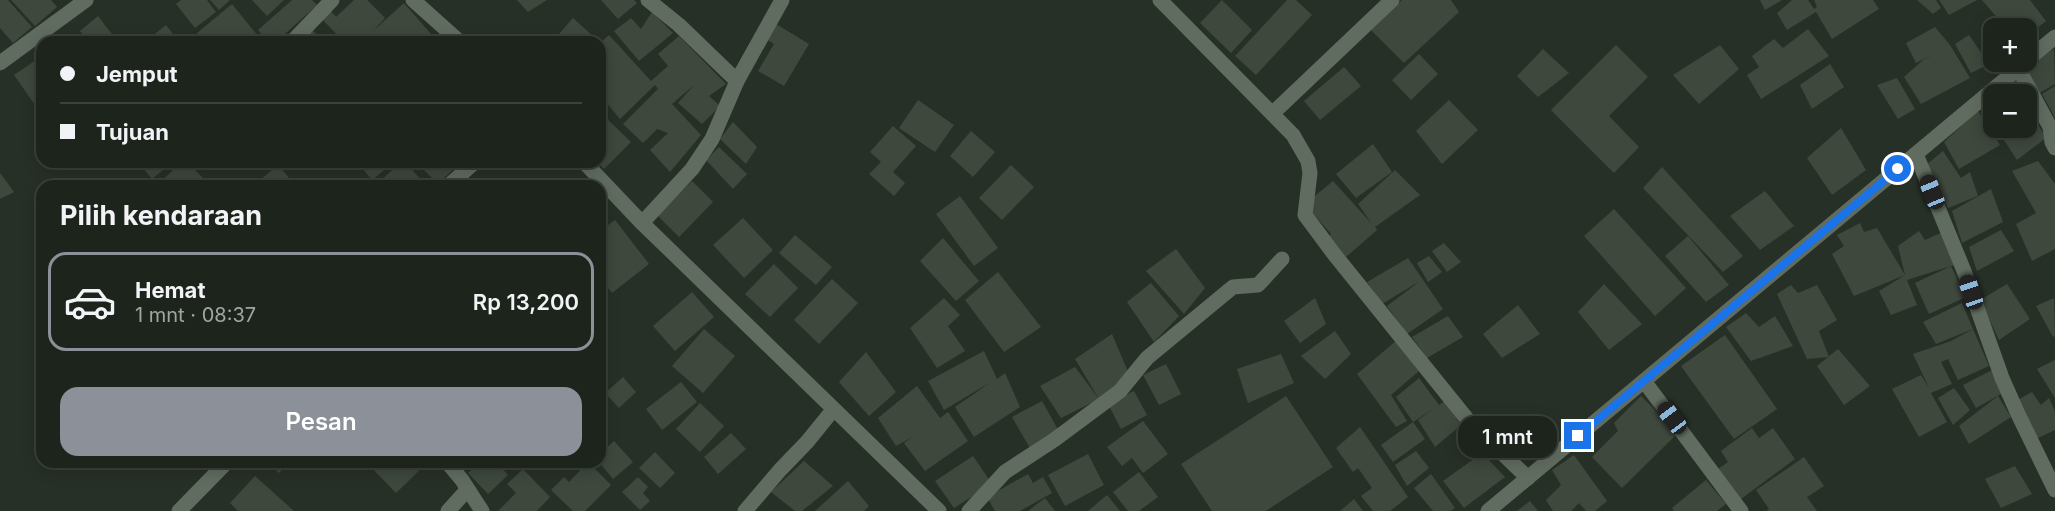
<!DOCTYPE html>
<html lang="id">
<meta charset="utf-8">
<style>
:root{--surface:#1d241c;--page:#2a3029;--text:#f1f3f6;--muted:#a0a4a3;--line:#3b413b;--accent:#8c9099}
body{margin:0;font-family:Inter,sans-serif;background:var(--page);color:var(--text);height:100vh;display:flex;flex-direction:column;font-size:22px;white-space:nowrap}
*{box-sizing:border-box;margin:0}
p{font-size:20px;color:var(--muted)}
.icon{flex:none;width:33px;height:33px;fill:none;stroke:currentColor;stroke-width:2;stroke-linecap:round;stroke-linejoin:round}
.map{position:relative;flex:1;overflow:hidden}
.details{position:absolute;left:36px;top:180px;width:570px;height:288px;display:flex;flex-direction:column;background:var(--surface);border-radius:18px;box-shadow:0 3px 15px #0003,0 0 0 2px var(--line)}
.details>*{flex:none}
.hud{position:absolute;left:36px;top:36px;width:570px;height:132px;border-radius:18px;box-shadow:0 3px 15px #0003,0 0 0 2px var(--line);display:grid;align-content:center;height:132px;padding:0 24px;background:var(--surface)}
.fabs{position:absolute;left:1983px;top:18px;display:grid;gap:12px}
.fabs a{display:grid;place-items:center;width:54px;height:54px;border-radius:12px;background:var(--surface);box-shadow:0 3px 15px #0003,0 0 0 2px var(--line);font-size:30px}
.end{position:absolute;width:27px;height:27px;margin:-14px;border:8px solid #1a73e8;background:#fff;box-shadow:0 0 0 3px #fff}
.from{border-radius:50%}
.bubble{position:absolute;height:42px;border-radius:18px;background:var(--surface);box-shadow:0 3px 15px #0003,0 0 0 2px var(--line);font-size:20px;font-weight:600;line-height:42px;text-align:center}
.car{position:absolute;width:18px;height:36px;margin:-18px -9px;border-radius:8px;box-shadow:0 0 4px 2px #0007;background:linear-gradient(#222 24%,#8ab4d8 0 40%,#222 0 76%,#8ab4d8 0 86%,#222 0)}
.hud b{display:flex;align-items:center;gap:21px;height:57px;font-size:22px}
.hud b+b{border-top:2px solid var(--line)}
.hud i{width:15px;height:15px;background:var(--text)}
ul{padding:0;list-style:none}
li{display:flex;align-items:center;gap:18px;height:99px;margin:0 12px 9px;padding:0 12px;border:3px solid var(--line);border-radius:18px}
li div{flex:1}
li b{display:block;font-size:22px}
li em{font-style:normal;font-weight:600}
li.selected{border-color:var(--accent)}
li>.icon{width:54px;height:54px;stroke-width:1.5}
h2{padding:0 24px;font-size:27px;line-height:72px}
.cta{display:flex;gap:12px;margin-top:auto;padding:12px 24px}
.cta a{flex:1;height:69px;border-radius:18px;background:var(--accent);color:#fff;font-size:24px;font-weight:600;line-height:69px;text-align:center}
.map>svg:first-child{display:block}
</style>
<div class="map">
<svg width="2055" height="511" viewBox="0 0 2055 511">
<rect width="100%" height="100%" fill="#273026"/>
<g fill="#3e483d">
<polygon points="0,0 8,0 32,27 13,43 0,28"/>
<polygon points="11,0 51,0 57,7 35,26"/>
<polygon points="181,0 207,0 216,12 195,28 176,4"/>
<polygon points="210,0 230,0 219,10"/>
<polygon points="252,0 284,0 267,16"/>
<polygon points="292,0 312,0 317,5 276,42 268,42 258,30"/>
<polygon points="354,0 367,0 385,18 373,31 404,3 438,42 373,42 367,36 361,42 344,42 319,16 328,8 336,17"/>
<polygon points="517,0 547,0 528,12"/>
<polygon points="601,0 634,0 637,3 618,19"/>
<polygon points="1222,0 1252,30 1231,53 1200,23"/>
<polygon points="1287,0 1296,0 1312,15 1256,75 1235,56"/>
<polygon points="1402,0 1451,0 1459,12 1404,63 1371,30"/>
<polygon points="1760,0 1782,0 1765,10"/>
<polygon points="1792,0 1808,0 1814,9 1817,7 1814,0 1873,0 1879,9 1832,39 1816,12 1787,30 1777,13"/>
<polygon points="1917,0 1936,0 1941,8 1933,14"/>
<polygon points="1939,0 1977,0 1949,15"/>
<polygon points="1982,0 2030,0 2046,21 2026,37 2026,28 2006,28"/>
<polygon points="232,4 263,42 204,42 197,33"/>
<polygon points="652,12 673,33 639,61 614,31 631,18 641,29"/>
<polygon points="98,16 118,42 89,42 80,31"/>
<polygon points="573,18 594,37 589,42 552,42"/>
<polygon points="776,24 809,44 784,86 758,71 774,44 766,39"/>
<polygon points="166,25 179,42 145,42"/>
<polygon points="1935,27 1950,45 1970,78 1921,104 1904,77 1923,60 1934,54 1916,63 1906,43"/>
<polygon points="311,29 325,42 298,42"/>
<polygon points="1808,29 1829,56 1761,99 1747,75 1759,67 1752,56 1774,39 1783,48"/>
<polygon points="609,35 651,81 668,66 658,54 679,36 726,84 709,96 720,106 702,124 678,103 694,85 672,104 701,135 670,172 650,150 668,133 657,129 643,143 623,124 658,89 655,85 620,119 600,95 600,43"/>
<polygon points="1969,35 1989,64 1971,73 1955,44"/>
<polygon points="1616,45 1648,77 1609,116 1639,147 1614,173 1551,110"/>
<polygon points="1720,45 1739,69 1699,104 1673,75"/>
<polygon points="1543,49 1569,73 1538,97 1517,76"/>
<polygon points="2054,49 2055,84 2038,94 2022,67"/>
<polygon points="1419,54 1438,74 1411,100 1392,80"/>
<polygon points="39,58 42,62 42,115 14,75"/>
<polygon points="1830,64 1844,87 1812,109 1800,85"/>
<polygon points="1344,67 1361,86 1320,120 1304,101"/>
<polygon points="1897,78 1915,109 1898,119 1877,85"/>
<polygon points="2017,80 2025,94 1994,94 1994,122 1981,99"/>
<polygon points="2055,86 2055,118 2042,94"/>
<polygon points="2026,98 2030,104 2027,106 2046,138 2017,160 1996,128 2026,128"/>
<polygon points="918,100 954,125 935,152 899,128"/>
<polygon points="1449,100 1478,130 1442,164 1416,131"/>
<polygon points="1978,111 2000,145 1959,169 1944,142"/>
<polygon points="600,112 631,142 604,169 597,162 600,162"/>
<polygon points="733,122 757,147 746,164 720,139"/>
<polygon points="893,126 916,146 893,172 905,183 894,196 869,174 881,162 870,152"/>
<polygon points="1841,128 1866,170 1832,195 1807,158"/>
<polygon points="971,131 995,152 973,177 950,156"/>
<polygon points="1373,144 1392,172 1356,198 1336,174"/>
<polygon points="719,147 747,174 733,189 706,160"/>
<polygon points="1943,151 1961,178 1970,172 1978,196 1948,208 1926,165"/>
<polygon points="2038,161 2055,184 2055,249 2032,261 2016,224 2036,213 2012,171"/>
<polygon points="138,162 173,162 152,179"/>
<polygon points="182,162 187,162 205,180 199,186 156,186"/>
<polygon points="357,162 394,162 372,180"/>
<polygon points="401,162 405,162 427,186 380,186 377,184"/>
<polygon points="416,162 461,162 438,184"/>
<polygon points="278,165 296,186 253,186"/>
<polygon points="1011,165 1034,187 1002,220 979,198"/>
<polygon points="1662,167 1743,256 1723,272 1643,188"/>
<polygon points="1395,170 1420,195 1375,227 1377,230 1346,257 1329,236 1331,234 1305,204 1333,181 1372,224 1358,204"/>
<polygon points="0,173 14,192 0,199"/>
<polygon points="692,181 713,202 679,237 657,215"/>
<polygon points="1991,189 2003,222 1962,243 1952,211"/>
<polygon points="1765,191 1794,226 1760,250 1730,216"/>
<polygon points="960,196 998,248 974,266 936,214"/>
<polygon points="1614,209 1686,288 1655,316 1584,236"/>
<polygon points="743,218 773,250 744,278 713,245"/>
<polygon points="615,220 649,264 612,293 600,278 600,231"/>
<polygon points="1860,223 1864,232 1877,228 1905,275 1854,296 1832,254 1844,246 1837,235"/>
<polygon points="2001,230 2014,251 1977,271 1969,247"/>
<polygon points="1919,231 1925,240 1943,232 1955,265 1951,266 1966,297 1929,314 1915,283 1951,266 1907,280 1917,305 1891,315 1879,291 1905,275 1898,246"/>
<polygon points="795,235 832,267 816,285 779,253"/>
<polygon points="1688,236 1729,285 1706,302 1665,256"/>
<polygon points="943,238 979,281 956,301 920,261"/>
<polygon points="1444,243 1461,262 1447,272 1432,251"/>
<polygon points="1176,249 1205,288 1184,314 1146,271"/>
<polygon points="1429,256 1442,272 1428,282 1417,263"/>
<polygon points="1408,258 1443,309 1407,334 1387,306 1420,281 1382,304 1367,282"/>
<polygon points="774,264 798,288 770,317 745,294"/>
<polygon points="998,272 1041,327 1004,352 965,300"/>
<polygon points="832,279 858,303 819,344 794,320"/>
<polygon points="1151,283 1179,316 1154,342 1127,302"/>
<polygon points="1604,284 1642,324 1609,350 1578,312"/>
<polygon points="2007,284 2030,319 1999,340 1980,300"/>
<polygon points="1791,285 1798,293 1817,285 1837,320 1819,331 1829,357 1807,359 1777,294"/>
<polygon points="692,292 714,317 675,351 653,326"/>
<polygon points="944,298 960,315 948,326 965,351 937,368 910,328"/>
<polygon points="1315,298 1326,324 1300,343 1284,321"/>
<polygon points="2054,298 2055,336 2053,337 2036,306"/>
<polygon points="1962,303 1973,329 1936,344 1923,322"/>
<polygon points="1518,305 1540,334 1502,358 1483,334"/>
<polygon points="1746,313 1759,327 1775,316 1793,346 1751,361 1726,327"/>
<polygon points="1448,316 1463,337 1427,358 1412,337"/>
<polygon points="704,329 735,356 703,393 672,366"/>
<polygon points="1973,329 1989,366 1958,380 1948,359 1941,362 1952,384 1931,393 1947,422 1919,437 1892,389 1921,375 1929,388 1913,354 1951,341"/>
<polygon points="1335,331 1351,354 1325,379 1301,356"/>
<polygon points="1112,334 1129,374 1099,399 1075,359"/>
<polygon points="1725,335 1777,409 1734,439 1681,366"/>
<polygon points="1397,340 1419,371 1391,395 1407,421 1396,427 1357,374"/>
<polygon points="1838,349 1870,386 1844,405 1817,366"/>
<polygon points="984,351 997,379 1005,373 1020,407 974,437 955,407 991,382 944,410 928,381"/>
<polygon points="866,352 896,392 869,416 839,382"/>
<polygon points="1281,354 1294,383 1248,403 1237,369"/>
<polygon points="2055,360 2055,398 2037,369"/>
<polygon points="1166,364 1181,394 1159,405 1143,375"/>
<polygon points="1075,367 1099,399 1061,418 1040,386"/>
<polygon points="1992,370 2003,393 1976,408 1963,385"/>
<polygon points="623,377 636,392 619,408 605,393"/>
<polygon points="1419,378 1439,405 1445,401 1461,425 1435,447 1418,420 1433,409 1413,422 1396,397"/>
<polygon points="681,382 697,402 662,430 646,409"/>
<polygon points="917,386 940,418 948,412 968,441 925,471 904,443 912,437 896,446 878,418"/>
<polygon points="1954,388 1970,410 1953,425 1938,398"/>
<polygon points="1134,391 1147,415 1121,429 1108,404"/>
<polygon points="2032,392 2041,405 2049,398 2055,411 2055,430 2036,439 2016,401"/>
<polygon points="1286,396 1333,467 1266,511 1212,511 1181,464"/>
<polygon points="1641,396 1678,433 1622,488 1592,457 1618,431 1614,423"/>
<polygon points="1998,396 2011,417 1969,444 1959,426"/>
<polygon points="1042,401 1060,433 1031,450 1012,417"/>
<polygon points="700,403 724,426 700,452 676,429"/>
<polygon points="1143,421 1168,454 1143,473 1132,458 1122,466 1107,447"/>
<polygon points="1413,422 1425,439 1393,462 1381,445"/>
<polygon points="1360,427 1408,497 1390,511 1373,511 1361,496 1372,488 1358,468 1353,472 1336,448"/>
<polygon points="1752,428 1759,438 1773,428 1795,459 1737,502 1715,471 1728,462 1721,451"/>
<polygon points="731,433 746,449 718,474 704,457"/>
<polygon points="614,441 633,462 613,479 599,462 600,454"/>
<polygon points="1416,451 1429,468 1407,486 1395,465"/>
<polygon points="655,452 675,473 660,488 639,468"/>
<polygon points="1482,453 1505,477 1464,508 1443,481"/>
<polygon points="1088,454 1104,485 1065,506 1048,475"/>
<polygon points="1574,455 1607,501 1595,511 1586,511 1579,503 1571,511 1553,511 1546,500 1561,485 1552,470"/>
<polygon points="973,456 992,484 954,508 935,481"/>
<polygon points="1804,457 1824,486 1807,497 1817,511 1766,511 1769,509 1756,490"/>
<polygon points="804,461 833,486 802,511 795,511 771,492"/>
<polygon points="266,462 289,462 279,473"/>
<polygon points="366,462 428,462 396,493"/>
<polygon points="480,462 496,462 508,475 488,494 468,473"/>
<polygon points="588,462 611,485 585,511 573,511 551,490 564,477 569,482"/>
<polygon points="2015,466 2032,494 2001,508 1985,479"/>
<polygon points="523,469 550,497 537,511 498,511 516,493 507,484"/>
<polygon points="1139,472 1158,497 1139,511 1128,511 1113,492"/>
<polygon points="1028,474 1033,483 1043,477 1052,493 1020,511 995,511 987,497"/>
<polygon points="1431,474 1455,508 1450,511 1433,511 1414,488"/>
<polygon points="255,476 294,511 238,511 230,503"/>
<polygon points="638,477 648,487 643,493 650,501 640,510 622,492"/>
<polygon points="1706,480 1726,504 1717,511 1674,511 1672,508"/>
<polygon points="848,481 869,506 864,511 815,511"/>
<polygon points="1107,495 1120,511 1088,511"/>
<polygon points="1045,498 1055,511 1028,511"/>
<polygon points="1354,499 1363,511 1340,511"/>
<polygon points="1530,501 1538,511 1517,511"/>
</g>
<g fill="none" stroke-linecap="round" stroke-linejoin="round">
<g stroke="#616c60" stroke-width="15">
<polyline points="413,0 460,42"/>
<polyline points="648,0 679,25 737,81"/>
<polyline points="1160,0 1293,135 1308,161 1310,173 1305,215 1334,254 1467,419 1528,478"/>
<polyline points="292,42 332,0"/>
<polyline points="2026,61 2055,37"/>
<polyline points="0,63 86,0"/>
<polyline points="2018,68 2050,127 2052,142 2055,148"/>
<polyline points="1273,113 1392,0"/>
<polyline points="1916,154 1964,271 2002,378 2018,414 2055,490"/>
<polyline points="584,162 642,223 939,511"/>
<polyline points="448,186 475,162"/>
<polyline points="642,223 692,169 712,139 737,81 782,0"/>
<polyline points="1644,381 1741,511"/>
<polyline points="447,462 462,480 482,511"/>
<polyline points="179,511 227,462"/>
<polyline points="448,511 467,490"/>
<polyline points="745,511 780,470 807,442 833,410"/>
<polyline points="969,511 1005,472 1054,440 1120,391 1147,358 1233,287 1258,285 1282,259"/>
<polyline points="1488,511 2026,62"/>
</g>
</g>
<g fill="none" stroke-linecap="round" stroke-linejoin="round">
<polyline stroke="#1a73e8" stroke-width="8" points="1578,436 1898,169"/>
</g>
</svg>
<div class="fabs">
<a>+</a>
<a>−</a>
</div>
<i class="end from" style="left:1898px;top:169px"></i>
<i class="end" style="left:1578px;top:436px"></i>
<div class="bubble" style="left:1458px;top:416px;width:99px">1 mnt</div>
<i class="car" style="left:1932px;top:192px;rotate:338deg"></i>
<i class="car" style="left:1971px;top:292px;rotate:341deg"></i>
<i class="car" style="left:1672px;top:418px;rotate:323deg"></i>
<div class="hud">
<b><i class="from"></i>Jemput</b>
<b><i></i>Tujuan</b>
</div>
<section class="details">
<h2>Pilih kendaraan</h2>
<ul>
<li class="selected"><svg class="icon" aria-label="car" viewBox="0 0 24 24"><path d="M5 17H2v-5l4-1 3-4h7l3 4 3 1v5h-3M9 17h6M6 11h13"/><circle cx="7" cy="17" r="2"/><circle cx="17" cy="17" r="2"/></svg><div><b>Hemat</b><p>1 mnt · 08:37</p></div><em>Rp 13,200</em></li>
</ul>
<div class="cta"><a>Pesan</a></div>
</section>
</div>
